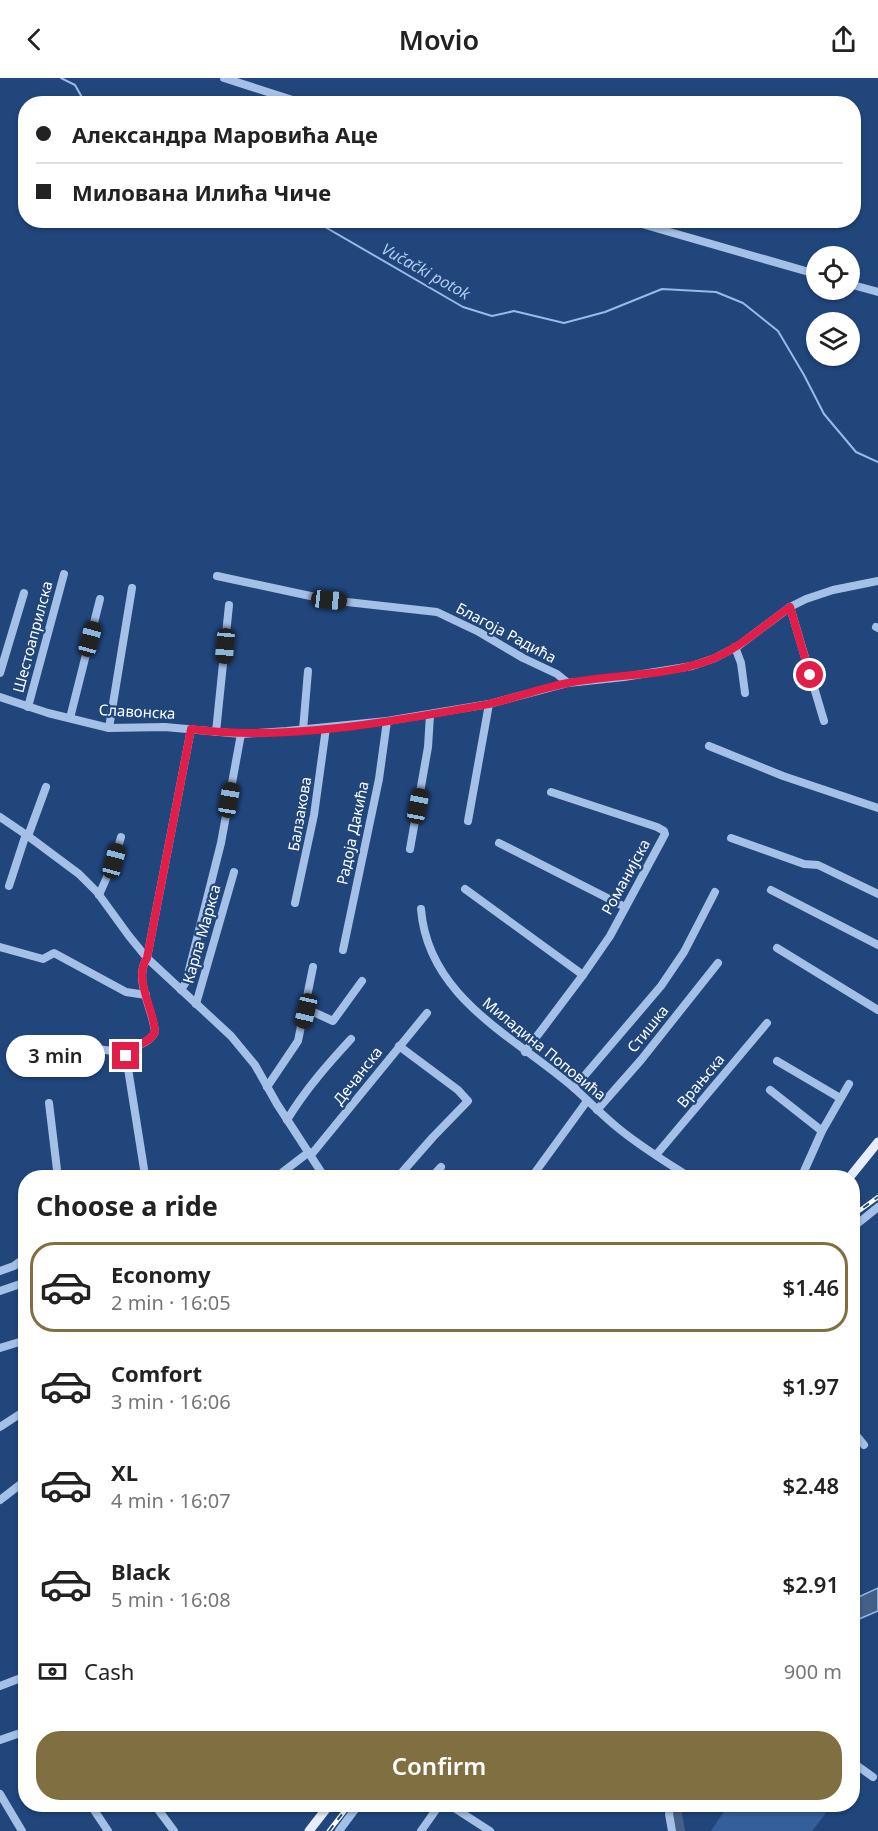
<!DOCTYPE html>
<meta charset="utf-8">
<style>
:root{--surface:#fff;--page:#f2f2f2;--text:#222;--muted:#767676;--line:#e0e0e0;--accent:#806f41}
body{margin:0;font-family:"Noto Sans",sans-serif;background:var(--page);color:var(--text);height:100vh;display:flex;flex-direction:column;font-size:22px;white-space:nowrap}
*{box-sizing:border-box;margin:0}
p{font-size:20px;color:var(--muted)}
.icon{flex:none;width:33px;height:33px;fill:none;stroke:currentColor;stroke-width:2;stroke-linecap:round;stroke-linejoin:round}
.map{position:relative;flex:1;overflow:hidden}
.side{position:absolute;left:18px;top:1092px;width:842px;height:642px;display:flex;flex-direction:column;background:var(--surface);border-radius:24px;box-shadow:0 2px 4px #0004}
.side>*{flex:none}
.banner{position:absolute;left:18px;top:18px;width:843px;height:132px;border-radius:24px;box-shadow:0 2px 4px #0004;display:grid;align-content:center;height:132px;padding:0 18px;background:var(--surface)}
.tools{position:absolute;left:806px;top:168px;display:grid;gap:12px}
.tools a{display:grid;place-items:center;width:54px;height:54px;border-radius:50%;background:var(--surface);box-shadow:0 2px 4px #0004;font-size:30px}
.end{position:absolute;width:27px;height:27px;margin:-14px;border:8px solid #e11d48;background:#fff;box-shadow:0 0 0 3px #fff}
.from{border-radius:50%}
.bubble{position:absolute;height:42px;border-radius:21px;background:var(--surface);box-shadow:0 2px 4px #0004;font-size:20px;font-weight:600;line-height:42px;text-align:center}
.car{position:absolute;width:18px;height:36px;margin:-18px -9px;border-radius:8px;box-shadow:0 0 4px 2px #0007;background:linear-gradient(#222 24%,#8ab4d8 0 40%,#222 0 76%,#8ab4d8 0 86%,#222 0)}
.banner b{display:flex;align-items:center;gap:21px;height:57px;font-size:22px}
.banner b+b{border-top:2px solid var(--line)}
.banner i{width:15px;height:15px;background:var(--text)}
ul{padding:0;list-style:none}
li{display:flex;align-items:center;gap:18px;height:90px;margin:0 12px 9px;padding:0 6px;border:3px solid transparent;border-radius:24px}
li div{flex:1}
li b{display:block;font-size:22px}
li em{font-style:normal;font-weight:600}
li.current{border-color:var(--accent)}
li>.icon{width:54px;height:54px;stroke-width:1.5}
h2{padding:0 18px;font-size:27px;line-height:72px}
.pay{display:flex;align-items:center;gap:15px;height:66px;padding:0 18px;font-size:22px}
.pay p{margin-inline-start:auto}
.primary-button{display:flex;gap:12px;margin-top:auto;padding:12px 18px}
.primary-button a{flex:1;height:69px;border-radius:24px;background:var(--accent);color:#fff;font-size:24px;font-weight:600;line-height:69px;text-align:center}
header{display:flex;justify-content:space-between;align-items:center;height:78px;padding:0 18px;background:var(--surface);font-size:27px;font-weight:600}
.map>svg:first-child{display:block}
</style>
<header><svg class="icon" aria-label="back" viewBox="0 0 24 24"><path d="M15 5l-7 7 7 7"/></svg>Movio<svg class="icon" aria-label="share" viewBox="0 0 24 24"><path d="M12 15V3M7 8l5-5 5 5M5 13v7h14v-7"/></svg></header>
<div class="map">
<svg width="878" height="1753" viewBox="0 0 878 1753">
<rect width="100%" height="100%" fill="#21467c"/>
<polygon fill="#345f9a" points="729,1726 832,1726 832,1727 812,1753 711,1753"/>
<polygon fill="#456088" stroke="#98bae7" stroke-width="1.5" points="878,1510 878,1533 852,1544 852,1522"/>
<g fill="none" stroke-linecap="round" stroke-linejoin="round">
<g stroke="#98bae7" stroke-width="2">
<polyline points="61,0 75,7 84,23 90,26"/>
<polyline points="313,142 463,229 492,238 514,233 564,245 605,234 662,211 716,214 743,225 778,253 804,297 824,336 856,374 878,384"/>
</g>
<polyline stroke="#456088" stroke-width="14" points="677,1726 675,1736 678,1753"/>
<g stroke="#a5c0e6" stroke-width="8">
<polyline points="224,0 305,26"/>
<polyline points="628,142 816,196"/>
<polyline points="849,206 878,214"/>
<polyline points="217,498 329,522 437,534 479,554 523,580 557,596 568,605"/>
<polyline points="790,529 824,643"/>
<polyline points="876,549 878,550"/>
<polyline points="735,569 741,585 745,615"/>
<polyline points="0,595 24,515"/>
<polyline points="0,619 48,635 109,650 165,649 241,656 287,653 387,643 489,626 568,605 624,599 692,588 715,580 738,568 790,529 806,521 833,512 878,503"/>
<polyline points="28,629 64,496"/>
<polyline points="70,640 100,521"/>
<polyline points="109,650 132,510"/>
<polyline points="303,652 308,593"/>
<polyline points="216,654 229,527"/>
<polyline points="709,668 783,698 878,730"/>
<polyline points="0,739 28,758 79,796 97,814 129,858 147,880 231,958 255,987 277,1026 325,1100"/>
<polyline points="468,743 489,626"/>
<polyline points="28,758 46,709"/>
<polyline points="731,760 804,786 818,787 878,816"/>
<polyline points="499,765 625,829"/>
<polyline points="410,771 428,669 430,637"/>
<polyline points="9,808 26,756"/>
<polyline points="465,811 583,897"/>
<polyline points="771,812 878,867"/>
<polyline points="99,817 114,783 121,759"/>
<polyline points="295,825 314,737 326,650"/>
<path d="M421,831C428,920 514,958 574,1010C589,1023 603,1038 618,1050C641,1069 666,1084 691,1100"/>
<polyline points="0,869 43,881 54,875 126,914 146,917"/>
<polyline points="777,870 878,932"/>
<polyline points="343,872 379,701 387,643"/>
<polyline points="181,912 186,904 221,765 241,656"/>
<polyline points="196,926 234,794"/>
<polyline points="306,933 311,933 333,943 362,903"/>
<polyline points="76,968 127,975"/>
<polyline points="525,974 583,897 610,858 665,756 664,753 657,749 551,714"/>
<polyline points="777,983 840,1020"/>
<polyline points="267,1009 298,963 313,889"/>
<polyline points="574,1010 661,908 684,874 715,814"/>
<polyline points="770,1012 822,1053"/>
<polyline points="49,1025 58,1100"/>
<polyline points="597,1032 641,982 718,885"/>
<path d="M287,1042C305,1012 328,986 351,961"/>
<polyline points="311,1077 427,935"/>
<polyline points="656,1077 767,945"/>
<path d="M144,1091L126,978C132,967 150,966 155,954C153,931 133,901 147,880L191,651"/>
<polyline points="275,1100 309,1074"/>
<polyline points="397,1100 433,1059 468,1023 458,1012 399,968"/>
<polyline points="431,1100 441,1089"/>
<polyline points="531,1100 587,1023"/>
<polyline points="801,1100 822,1053 849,1006"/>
<polyline points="852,1150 878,1129"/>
<polyline points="0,1193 14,1188 26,1179"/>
<polyline points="0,1213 26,1204"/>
<polyline points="0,1270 26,1262"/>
<polyline points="0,1349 26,1332"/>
<polyline points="852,1352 864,1367"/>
<polyline points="0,1422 26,1402"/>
<polyline points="0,1608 26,1598"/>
<polyline points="0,1662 26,1653"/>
<polyline points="852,1684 873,1699"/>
<polyline points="0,1716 22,1753"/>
<polyline points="90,1726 108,1753"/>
<polyline points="154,1726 174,1753"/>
<polyline points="448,1726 490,1753"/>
<polyline points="671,1726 669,1736 672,1753"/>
<polyline points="339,1753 359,1726"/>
<polyline points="421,1753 440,1726"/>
</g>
<g stroke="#e6eefd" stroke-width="9">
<polyline points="849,1100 878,1064"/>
<polyline points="309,1753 330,1726"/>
</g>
<defs>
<g id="rail">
<polyline points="852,1138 878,1119"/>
<polyline points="329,1753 350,1726"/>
</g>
</defs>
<use href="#rail" stroke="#fff" stroke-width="4.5"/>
<use href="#rail" stroke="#21467c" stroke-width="2" stroke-dasharray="7" stroke-linecap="butt"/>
</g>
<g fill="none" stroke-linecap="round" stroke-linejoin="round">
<path stroke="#e11d48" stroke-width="8" d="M126,978C132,966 150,966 155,954C154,931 133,901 147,880L191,651C284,664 396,643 489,626C515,620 541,610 568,605C614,596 662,599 707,583C738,572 763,548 790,529L810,597"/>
</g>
<g text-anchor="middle" stroke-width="4.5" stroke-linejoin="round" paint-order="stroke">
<g font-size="15" fill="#fff" stroke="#21467c">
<text transform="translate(506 555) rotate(28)" y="5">Благоја Радића</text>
<text transform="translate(33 559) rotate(-75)" y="5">Шестоаприлска</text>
<text transform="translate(137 634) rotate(3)" y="5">Славонска</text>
<text transform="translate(300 736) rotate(-80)" y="5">Балзакова</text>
<text transform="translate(353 755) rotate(-78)" y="5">Радоја Дакића</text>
<text transform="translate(626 799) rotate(-61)" y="5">Романијска</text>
<text transform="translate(202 856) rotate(-74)" y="5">Карла Маркса</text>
<text transform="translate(648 951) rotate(-51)" y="5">Стишка</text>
<text transform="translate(544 971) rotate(39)" y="5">Миладина Поповића</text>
<text transform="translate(358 998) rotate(-52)" y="5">Дечанска</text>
<text transform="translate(701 1003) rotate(-50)" y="5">Врањска</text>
</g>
<g font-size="16" font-style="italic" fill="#b0caee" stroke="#21467c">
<text transform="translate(426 193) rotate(29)" y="6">Vučački potok</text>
</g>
</g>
</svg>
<div class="tools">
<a><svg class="icon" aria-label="locate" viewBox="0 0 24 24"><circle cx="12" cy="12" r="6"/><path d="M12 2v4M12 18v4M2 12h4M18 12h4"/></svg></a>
<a><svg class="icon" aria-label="layers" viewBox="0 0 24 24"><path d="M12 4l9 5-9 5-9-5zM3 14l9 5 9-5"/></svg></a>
</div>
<i class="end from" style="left:810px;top:597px"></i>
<i class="end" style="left:126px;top:978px"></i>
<div class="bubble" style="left:6px;top:957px;width:99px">3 min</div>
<i class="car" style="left:329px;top:522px;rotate:96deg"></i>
<i class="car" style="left:90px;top:561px;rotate:15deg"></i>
<i class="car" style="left:225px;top:568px;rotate:185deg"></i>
<i class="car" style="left:229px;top:722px;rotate:10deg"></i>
<i class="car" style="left:418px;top:728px;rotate:11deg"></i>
<i class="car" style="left:114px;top:783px;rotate:15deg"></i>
<i class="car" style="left:306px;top:933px;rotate:193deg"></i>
<div class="banner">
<b><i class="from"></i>Александра Маровића Аце</b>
<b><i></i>Милована Илића Чиче</b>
</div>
<section class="side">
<h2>Choose a ride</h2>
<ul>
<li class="current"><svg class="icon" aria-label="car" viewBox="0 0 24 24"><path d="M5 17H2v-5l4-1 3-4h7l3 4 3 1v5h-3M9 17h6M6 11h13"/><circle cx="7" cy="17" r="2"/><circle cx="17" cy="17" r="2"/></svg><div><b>Economy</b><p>2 min · 16:05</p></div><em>$1.46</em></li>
<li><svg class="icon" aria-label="car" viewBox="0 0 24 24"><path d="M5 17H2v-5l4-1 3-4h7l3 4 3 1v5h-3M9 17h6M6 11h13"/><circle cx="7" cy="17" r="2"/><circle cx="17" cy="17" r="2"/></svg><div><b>Comfort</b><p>3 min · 16:06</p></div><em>$1.97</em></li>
<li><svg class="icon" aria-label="car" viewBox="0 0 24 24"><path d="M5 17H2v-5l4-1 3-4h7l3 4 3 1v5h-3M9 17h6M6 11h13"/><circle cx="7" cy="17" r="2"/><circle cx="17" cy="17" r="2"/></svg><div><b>XL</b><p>4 min · 16:07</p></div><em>$2.48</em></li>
<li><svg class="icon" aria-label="car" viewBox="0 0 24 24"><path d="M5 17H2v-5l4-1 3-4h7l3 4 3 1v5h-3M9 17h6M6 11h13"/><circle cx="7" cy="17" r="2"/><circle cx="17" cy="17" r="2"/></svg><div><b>Black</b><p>5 min · 16:08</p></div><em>$2.91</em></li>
</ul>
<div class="pay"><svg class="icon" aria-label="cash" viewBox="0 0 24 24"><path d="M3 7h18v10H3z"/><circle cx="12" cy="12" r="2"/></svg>Cash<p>900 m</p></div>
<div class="primary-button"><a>Confirm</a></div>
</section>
</div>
